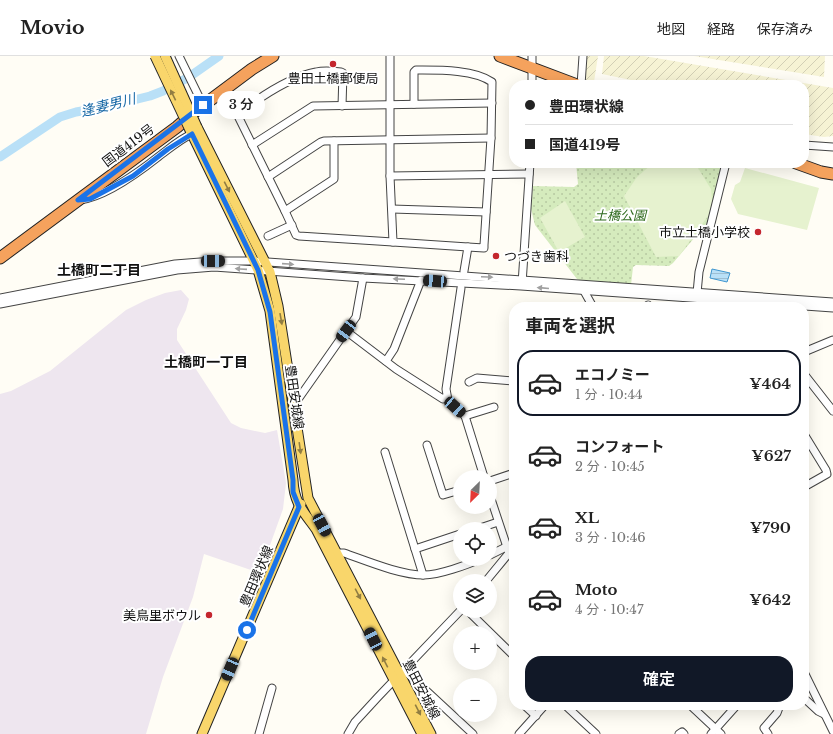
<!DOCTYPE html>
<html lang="ja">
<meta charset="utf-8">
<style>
:root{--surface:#fff;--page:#f6f6f6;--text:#222;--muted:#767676;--line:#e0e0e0;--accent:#111827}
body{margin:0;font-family:"Libre Baskerville","Noto Sans JP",serif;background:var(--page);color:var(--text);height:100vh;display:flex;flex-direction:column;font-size:15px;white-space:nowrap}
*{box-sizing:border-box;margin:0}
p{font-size:13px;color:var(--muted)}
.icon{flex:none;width:22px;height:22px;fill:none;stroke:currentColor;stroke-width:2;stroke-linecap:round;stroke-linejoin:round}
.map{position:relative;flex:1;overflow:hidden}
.side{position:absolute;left:509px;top:246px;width:300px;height:408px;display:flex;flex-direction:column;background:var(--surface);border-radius:16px;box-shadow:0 4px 16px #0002}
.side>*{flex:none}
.banner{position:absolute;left:509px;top:24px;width:300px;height:88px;border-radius:16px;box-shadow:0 4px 16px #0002;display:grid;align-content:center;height:88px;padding:0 16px;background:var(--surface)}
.needle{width:26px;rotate:204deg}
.tools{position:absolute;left:453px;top:414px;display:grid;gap:8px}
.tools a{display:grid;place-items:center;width:44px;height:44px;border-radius:50%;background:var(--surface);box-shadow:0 4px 16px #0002;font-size:20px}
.end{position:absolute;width:18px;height:18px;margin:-9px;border:5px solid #1a73e8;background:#fff;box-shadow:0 0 0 2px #fff}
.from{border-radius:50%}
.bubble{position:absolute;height:28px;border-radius:14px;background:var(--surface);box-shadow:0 4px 16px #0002;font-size:13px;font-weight:600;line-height:28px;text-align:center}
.car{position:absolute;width:12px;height:24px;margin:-12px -6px;border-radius:5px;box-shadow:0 0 3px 1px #0007;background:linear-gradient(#222 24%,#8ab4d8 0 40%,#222 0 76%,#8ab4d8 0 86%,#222 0)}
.banner b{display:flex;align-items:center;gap:14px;height:38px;font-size:15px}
.banner b+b{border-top:1px solid var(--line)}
.banner i{width:10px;height:10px;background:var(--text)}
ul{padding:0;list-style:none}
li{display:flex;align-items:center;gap:12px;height:66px;margin:0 8px 6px;padding:0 8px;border:2px solid transparent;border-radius:16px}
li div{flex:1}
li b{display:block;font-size:15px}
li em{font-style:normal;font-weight:600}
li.current{border-color:var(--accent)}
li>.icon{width:36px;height:36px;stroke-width:1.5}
h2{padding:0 16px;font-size:18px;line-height:48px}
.cta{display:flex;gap:8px;margin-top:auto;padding:8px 16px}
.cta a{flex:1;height:46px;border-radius:16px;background:var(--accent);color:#fff;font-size:16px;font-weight:600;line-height:46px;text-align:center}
header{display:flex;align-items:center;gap:24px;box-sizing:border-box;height:56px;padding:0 20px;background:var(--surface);border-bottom:1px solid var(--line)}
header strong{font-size:19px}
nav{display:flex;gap:22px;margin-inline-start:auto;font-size:14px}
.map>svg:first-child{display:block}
</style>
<header>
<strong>Movio</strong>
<nav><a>地図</a><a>経路</a><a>保存済み</a></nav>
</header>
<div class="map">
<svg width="833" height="678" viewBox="0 0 833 678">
<defs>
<pattern id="farmland-furrows" width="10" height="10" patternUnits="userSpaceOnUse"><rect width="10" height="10" fill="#f6f3d4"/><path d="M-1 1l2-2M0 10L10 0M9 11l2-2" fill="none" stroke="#d2cfb5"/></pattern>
<pattern id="green-dots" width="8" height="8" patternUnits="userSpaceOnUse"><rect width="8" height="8" fill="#d5ebbd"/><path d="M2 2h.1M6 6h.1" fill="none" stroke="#b6c8a1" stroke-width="1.8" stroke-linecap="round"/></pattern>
<pattern id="water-rules" width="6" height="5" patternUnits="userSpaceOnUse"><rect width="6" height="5" fill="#b9e0f7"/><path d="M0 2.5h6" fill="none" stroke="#9ebfd3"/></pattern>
</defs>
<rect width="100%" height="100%" fill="#fffdf5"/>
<polygon fill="#eee6ef" points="181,234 189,243 186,254 177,273 177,284 231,367 241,372 265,377 277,374 286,427 283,453 260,517 204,498 193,541 163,621 146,678 0,678 0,338 11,335 50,315 126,254 146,244 165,237"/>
<g fill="url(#farmland-furrows)">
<polygon points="586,0 598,0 594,26 585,24"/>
<polygon points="604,0 644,0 833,32 833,80 824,81 804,78 804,29 655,29 602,18"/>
<polygon points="694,0 825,0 824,21"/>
</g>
<polygon fill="url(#green-dots)" points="576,107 723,107 707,167 673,207 669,210 636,209 633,211 631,229 584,226 577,223 535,169 531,153 533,130 574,131 578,128"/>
<g fill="#e6f2cf">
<polygon points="675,107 698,112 711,133 713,153 679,200 656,201 624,140 637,121 652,108"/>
<polygon points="745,112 819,132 807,174 738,158 731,143 735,129 740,126"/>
<polygon points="565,145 585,181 559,196 540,162"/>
</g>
<polygon fill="url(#water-rules)" stroke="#3f96cf" points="712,213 730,217 727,226 710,222"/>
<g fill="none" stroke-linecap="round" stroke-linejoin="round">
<polyline stroke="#b9e0f7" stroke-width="9" points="0,101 60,61 76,56 105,51 150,40 163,35 189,21 219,0"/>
<defs>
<g id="minor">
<polyline points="179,0 203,49"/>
<polyline points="390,0 390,120 393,186 468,191 464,215"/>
<polyline points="532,29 532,0"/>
<polyline points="581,29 583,0"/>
<path d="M414,48V16L416,14C437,14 474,13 492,26L491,82L484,189V192L468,191"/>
<path d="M334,85V123L285,155L238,60V58C260,41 289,21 316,16C324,14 333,15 341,16L343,17L342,50"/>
<polyline points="252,89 313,50 492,47"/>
<polyline points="804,89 833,91"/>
<polyline points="390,120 529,118"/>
<polyline points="268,121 321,86 324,85 491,82"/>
<path d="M80,144C104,141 139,116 158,101C169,93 180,83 192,78"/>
<polyline points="392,153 486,156"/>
<polyline points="285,155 296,179 299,180 393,186"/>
<polyline points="268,180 292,169"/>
<polyline points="522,228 530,107"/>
<polyline points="461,232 446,333 448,344 465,360 484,421"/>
<polyline points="584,235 593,251"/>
<polyline points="697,237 699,216 726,107"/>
<polyline points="0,242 175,208 213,205 253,205 833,246"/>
<polyline points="0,248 177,214 214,211 363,222 521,230 833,252"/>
<polyline points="648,249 649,251"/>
<polyline points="346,275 356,261 363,222"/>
<polyline points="804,296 833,284"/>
<polyline points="386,305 394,293 421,224"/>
<polyline points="804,318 833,355"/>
<polyline points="469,326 477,322 514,325"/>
<polyline points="294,349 346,275 396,313 443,343 446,341"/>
<polyline points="465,360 494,351"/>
<polyline points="804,378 826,414 827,418 804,431"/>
<polyline points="427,389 443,439 460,434"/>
<polyline points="385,396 423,519"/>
<polyline points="490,425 514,417"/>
<polyline points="490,440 509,497"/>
<polyline points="477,473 498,466"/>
<polyline points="415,493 460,478"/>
<path d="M337,497H344C367,505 400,519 424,519C439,519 467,509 480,503"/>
<polyline points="490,499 506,491"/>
<polyline points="486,525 514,491"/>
<polyline points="468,555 514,600"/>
<polyline points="404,614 473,678"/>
<polyline points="804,616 833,675"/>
<polyline points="804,642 818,655 824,658"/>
<polyline points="524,649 536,660"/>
<polyline points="565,649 596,678"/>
<polyline points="690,649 721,678"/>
<polyline points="259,678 272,632"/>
<polyline points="348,678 355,666 378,641 460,555"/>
<polyline points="519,678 545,649"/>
<polyline points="679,678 682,676 684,678"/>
<polyline points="711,678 737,649"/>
<polyline points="768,678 764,672 777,657 780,649"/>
</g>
<g id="major">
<polyline points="197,71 270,216 278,250 308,442 431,678"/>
<path d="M190,74L258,214L270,255L293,424C294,447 303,455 316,473L422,678"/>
<polyline points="202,678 299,451 301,448"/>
</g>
<g id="highway">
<polyline points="500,0 577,29"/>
<polyline points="796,107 821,116 833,118"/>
<polyline points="0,202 177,71 193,57 252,13 273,0"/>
</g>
</defs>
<use href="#minor" stroke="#444" stroke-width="9"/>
<use href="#major" stroke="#222" stroke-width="11"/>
<use href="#highway" stroke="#222" stroke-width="13"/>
<use href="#minor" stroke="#fff" stroke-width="7"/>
<use href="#major" stroke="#f9d66b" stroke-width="9"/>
<use href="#highway" stroke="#f5a25d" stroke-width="11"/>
<defs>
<g id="major-bridge">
<polyline points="155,0 190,74"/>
<polyline points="165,0 197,71"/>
</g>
</defs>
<use href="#major-bridge" stroke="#222" stroke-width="11" stroke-linecap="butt"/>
<use href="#major-bridge" stroke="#f9d66b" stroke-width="9"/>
</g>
<defs><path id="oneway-solid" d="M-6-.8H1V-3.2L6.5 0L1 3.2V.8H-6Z"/></defs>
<g fill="#917d42">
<use href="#oneway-solid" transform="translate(173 39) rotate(-116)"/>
<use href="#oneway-solid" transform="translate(227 131) rotate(63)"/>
<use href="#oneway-solid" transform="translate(281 263) rotate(80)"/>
<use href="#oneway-solid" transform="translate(300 392) rotate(82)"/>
<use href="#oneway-solid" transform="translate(358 538) rotate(62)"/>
<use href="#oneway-solid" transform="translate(385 606) rotate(-117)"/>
<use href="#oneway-solid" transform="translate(418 654) rotate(63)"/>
</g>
<g fill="#a0a0a0">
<use href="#oneway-solid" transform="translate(288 208) rotate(4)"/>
<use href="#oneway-solid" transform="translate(241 213) rotate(-176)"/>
<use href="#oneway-solid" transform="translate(487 221) rotate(3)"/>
<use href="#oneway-solid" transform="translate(399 223) rotate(-178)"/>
<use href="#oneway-solid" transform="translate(543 232) rotate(-175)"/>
</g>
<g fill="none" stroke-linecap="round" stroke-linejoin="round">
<polyline stroke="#1a73e8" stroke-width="5" points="203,49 78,144 90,143 133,120 168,93 192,78 258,214 270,256 293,424 293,436 299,451 247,574"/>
</g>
<g fill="#c4262e" stroke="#fff" stroke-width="1.5">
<circle cx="333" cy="8" r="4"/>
<circle cx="758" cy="176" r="4"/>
<circle cx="496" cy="200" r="4"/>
<circle cx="209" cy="559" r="4"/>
</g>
<g text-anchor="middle" stroke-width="4" stroke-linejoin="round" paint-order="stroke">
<g font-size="13" fill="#111" stroke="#fff" text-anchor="end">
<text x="333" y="27" text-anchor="middle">豊田土橋郵便局</text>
<text x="750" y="181">市立土橋小学校</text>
<text x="504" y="205" text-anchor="start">つづき歯科</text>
<text x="201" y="564">美鳥里ボウル</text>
</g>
<g font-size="13" fill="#111" stroke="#fff">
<text transform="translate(128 89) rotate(-37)" y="5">国道419号</text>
<text transform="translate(295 341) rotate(82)" y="5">豊田安城線</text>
<text transform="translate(256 520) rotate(-67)" y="5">豊田環状線</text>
<text transform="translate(422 633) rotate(63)" y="5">豊田安城線</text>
</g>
<g font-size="13" font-style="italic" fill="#2f6b1f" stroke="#fff">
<text x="620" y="164">土橋公園</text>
</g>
<g font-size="14" font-style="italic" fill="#1768a6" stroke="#fff">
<text transform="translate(108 49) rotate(-14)" y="5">逢妻男川</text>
</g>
<g font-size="14" font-weight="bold" fill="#111" stroke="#fff">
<text x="99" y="219">土橋町二丁目</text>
<text x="206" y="311">土橋町一丁目</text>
</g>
</g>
</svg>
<div class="tools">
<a><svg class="needle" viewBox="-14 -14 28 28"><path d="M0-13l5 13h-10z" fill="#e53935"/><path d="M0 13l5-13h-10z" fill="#767676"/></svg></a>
<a><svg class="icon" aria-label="locate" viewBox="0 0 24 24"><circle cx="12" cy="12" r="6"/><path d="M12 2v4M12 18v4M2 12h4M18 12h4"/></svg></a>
<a><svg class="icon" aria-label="layers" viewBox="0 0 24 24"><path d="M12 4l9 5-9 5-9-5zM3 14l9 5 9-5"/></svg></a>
<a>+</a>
<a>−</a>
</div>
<i class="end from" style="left:247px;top:574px"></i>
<i class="end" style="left:203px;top:49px"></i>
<div class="bubble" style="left:217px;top:35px;width:48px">3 分</div>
<i class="car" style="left:213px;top:205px;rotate:90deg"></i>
<i class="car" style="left:435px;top:225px;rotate:274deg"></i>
<i class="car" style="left:346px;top:275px;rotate:217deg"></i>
<i class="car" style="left:455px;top:351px;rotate:132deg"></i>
<i class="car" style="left:322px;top:469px;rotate:152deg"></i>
<i class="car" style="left:373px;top:583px;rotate:333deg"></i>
<i class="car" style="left:230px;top:613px;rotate:203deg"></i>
<div class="banner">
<b><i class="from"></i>豊田環状線</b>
<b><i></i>国道419号</b>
</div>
<section class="side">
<h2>車両を選択</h2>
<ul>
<li class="current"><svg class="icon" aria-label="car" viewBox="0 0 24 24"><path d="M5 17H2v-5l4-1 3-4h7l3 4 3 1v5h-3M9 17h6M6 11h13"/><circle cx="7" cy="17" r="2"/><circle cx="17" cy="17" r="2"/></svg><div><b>エコノミー</b><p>1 分 · 10:44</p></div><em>¥464</em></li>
<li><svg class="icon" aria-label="car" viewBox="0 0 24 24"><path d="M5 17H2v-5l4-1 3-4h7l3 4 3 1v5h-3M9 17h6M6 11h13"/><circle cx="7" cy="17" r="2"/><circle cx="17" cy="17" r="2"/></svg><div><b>コンフォート</b><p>2 分 · 10:45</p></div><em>¥627</em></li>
<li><svg class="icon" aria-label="car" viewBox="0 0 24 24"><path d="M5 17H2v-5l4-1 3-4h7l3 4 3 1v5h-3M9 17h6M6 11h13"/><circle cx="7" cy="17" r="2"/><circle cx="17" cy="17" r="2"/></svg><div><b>XL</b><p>3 分 · 10:46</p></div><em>¥790</em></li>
<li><svg class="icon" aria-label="car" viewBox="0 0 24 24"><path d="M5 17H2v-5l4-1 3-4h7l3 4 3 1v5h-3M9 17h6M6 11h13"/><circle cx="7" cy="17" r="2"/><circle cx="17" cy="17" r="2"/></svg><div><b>Moto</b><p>4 分 · 10:47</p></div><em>¥642</em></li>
</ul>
<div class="cta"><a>確定</a></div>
</section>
</div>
